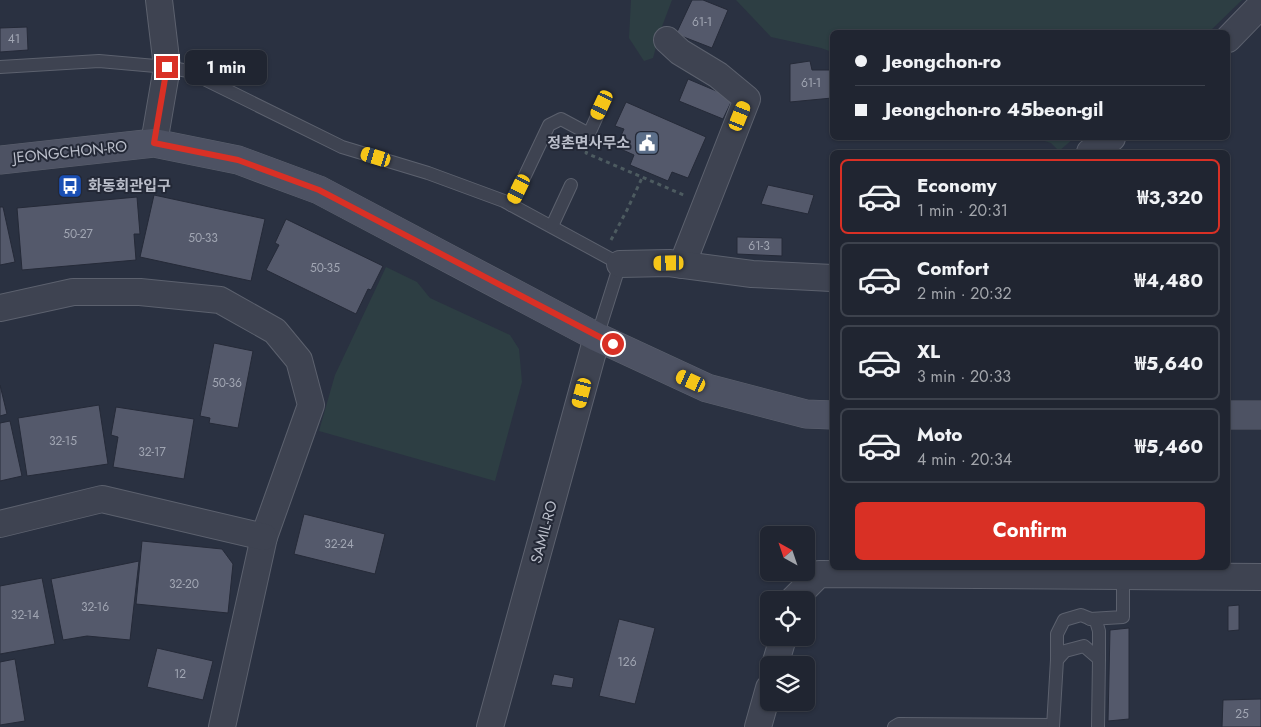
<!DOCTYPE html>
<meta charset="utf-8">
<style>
:root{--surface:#202531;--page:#2d313d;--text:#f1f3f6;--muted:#a2a5ab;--line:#3d424d;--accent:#d93025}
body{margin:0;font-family:Jost,"Noto Sans KR",sans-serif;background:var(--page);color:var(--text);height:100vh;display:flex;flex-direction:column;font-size:19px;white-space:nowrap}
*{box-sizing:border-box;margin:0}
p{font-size:16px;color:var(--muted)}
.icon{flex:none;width:28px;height:28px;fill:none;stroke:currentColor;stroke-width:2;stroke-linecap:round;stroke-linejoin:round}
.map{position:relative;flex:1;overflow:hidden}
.sheet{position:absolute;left:830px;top:150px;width:400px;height:420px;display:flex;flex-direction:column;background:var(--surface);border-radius:8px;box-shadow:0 1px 4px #0004,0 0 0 1px var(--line)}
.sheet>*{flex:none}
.banner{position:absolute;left:830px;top:30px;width:400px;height:110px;border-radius:8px;box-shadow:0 1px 4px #0004,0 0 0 1px var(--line);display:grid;align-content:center;height:110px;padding:0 25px;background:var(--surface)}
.needle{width:32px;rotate:320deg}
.buttons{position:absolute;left:760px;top:526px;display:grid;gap:10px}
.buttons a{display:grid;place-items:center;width:55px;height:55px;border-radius:8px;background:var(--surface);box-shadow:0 1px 4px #0004,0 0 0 1px var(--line);font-size:25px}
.end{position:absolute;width:22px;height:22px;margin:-11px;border:6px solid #d93025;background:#fff;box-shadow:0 0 0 2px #fff}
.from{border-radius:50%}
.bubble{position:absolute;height:35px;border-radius:8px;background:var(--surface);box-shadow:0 1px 4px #0004,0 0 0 1px var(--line);font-size:16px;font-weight:700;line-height:35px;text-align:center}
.car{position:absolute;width:15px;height:30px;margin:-15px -8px;border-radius:6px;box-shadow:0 0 4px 1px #0007;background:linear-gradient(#f5c518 24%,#345 0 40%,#f5c518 0 76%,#345 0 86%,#f5c518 0)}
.banner b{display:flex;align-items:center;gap:18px;height:48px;font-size:19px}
.banner b+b{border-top:1px solid var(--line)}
.banner i{width:12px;height:12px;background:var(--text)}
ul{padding:9px 0 0;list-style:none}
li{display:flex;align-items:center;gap:15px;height:75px;margin:0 10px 8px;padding:0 15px;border:2px solid var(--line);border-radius:8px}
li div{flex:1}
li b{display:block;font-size:19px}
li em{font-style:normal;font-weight:700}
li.on{border-color:var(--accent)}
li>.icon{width:45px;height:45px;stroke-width:1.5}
.cta{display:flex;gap:10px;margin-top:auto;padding:10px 25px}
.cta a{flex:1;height:58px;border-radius:8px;background:var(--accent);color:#fff;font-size:20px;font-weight:700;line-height:58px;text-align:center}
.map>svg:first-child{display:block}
</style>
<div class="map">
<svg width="1261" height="727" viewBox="0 0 1261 727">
<rect width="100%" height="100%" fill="#2a3141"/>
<g fill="#2d3e43">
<polygon points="631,0 672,0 661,29 653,58 644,61 629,38"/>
<polygon points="736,0 1242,0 1209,32 832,32 832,52 821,48 771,37"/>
<polygon points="1035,138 1074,138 1059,151 1051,143"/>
<polygon points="386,267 417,282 430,298 510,335 519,349 522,382 495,481 319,431 335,375"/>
</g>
<g fill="#54596b" stroke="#252a38">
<polygon points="692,0 703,0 728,10 712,48 676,34"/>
<polygon points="27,27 28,50 0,52 0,28"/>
<polygon points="810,61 812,70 832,70 832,98 790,102 790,64"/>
<polygon points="688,79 733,98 723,119 679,101"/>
<polygon points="626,102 706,137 688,178 672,172 668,181 630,165 634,155 616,147 624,129 615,126"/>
<polygon points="768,185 814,195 808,214 761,204"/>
<polygon points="154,195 265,219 251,281 140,257"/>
<polygon points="137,197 140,234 134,234 136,260 22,270 17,208"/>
<polygon points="0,207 3,207 15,262 0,265"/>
<polygon points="286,219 383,266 371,290 368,289 356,314 266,270 279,245 275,243"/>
<polygon points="737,237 782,238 782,256 737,254"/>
<polygon points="214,343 253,351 238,428 209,423 210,418 200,416"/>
<polygon points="0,385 7,414 0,416"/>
<polygon points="99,405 108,464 27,476 18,418"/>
<polygon points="116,407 194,419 184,479 113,467 118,437 111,435"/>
<polygon points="10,421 22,476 0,481 0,423"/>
<polygon points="304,514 385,534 375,574 294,554"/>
<polygon points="142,541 222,549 233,564 228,613 136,604"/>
<polygon points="139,561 130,640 87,636 63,640 51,579"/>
<polygon points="42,578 55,644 0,654 0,586"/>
<polygon points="1239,605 1239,630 1228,631 1228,606"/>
<polygon points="619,619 655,628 635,704 599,696"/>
<polygon points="1129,628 1129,719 1108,721 1110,630"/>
<polygon points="157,648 213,661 203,700 147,687"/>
<polygon points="15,659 25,721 0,725 0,662"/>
<polygon points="554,674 574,678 572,688 551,685"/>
<polygon points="1261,699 1261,727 1222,727 1223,700"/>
</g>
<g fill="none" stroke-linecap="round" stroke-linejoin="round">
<defs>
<g id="service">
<polyline points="0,67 99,61 167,67 188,71 342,147 428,173 504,201 620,264 597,337"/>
<polyline points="511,205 549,125 561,119 589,134 602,105"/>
<polyline points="552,226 571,185"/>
<polyline points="1090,619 1123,617 1123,576"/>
<polyline points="1057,660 1057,634 1064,620 1081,615 1096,621 1099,631 1099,659"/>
<polyline points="894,727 899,724 1053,725"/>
<polyline points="1053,727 1057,660 1065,651 1084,646 1099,659 1098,727"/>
</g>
<g id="minor">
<polyline points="1228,39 1261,5"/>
<polyline points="667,40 680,52 718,75 747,99 682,265"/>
<polyline points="154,143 167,67 159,0"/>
<polyline points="1090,152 1112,138"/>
<polyline points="620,264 669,263 752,274 832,278"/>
<polyline points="0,308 73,292 140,292 220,300 275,331 299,360 311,405 264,537 222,727"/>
<polyline points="0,524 102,499 264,537"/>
<polyline points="793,600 819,574 1261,577"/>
<polyline points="775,665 783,638"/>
<polyline points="490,727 597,337"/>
<polyline points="758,727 769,688"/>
</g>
<g id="secondary">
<polyline points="0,160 154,143 238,160 319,190 597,337 707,388 806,414 832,415"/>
<polyline points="1228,415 1261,415"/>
</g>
</defs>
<use href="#service" stroke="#5c616e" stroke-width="14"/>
<use href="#minor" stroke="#5c616e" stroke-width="28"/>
<use href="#secondary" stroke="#5c616e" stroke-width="29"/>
<g stroke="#4d5b60" stroke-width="3" stroke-dasharray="4 4" stroke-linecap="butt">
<polyline points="587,151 586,153 686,196"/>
<polyline points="611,240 627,210 642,178"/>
</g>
<use href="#service" stroke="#3e4351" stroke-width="12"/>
<use href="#minor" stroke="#3e4351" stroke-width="26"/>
<use href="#secondary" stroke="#4d5263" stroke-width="28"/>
</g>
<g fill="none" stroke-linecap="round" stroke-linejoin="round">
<polyline stroke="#d93025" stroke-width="6" points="167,67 154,143 238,160 319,190 613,344"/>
</g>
<defs>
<symbol id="civic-square" viewBox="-11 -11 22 22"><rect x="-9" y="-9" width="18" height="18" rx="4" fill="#5c6f8a" stroke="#232836"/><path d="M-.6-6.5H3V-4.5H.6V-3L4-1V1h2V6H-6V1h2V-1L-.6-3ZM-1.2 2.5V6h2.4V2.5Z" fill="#fff"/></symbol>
<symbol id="bus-square" viewBox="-11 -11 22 22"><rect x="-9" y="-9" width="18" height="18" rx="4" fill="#1a4fb4" stroke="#232836"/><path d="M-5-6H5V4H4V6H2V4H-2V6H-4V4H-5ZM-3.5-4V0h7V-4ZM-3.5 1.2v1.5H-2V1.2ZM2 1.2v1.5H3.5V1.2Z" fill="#fff"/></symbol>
</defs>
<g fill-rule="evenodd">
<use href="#civic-square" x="633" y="129" width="28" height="28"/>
<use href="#bus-square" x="56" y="172" width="28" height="28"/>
</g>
<g text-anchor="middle" stroke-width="4" stroke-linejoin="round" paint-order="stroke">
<g font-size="12" fill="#a1a6b3">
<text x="702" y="26">61-1</text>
<text x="14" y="43">41</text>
<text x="811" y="87">61-1</text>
<text x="78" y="238">50-27</text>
<text x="203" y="242">50-33</text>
<text x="759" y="250">61-3</text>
<text x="325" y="272">50-35</text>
<text x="227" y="387">50-36</text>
<text x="63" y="445">32-15</text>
<text x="152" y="456">32-17</text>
<text x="339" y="548">32-24</text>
<text x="184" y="588">32-20</text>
<text x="95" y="611">32-16</text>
<text x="25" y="619">32-14</text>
<text x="627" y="666">126</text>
<text x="180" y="678">12</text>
<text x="1242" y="718">25</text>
</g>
<g font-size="15" font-weight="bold" fill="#bbbfcb" stroke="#232836" text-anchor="end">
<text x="630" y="148">정촌면사무소</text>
<text x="88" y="191" text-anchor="start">화동회관입구</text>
</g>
<g font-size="15" fill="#bbbfcb" stroke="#232836">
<text transform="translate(70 152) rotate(-6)" y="5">JEONGCHON-RO</text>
<text transform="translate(544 532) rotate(-75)" y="5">SAMIL-RO</text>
</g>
</g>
</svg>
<div class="buttons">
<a><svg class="needle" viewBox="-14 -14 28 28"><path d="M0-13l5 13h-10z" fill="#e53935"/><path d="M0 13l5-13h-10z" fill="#a2a5ab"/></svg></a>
<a><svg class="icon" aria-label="locate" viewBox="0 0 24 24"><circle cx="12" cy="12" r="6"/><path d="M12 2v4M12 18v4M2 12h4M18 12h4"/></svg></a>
<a><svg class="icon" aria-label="layers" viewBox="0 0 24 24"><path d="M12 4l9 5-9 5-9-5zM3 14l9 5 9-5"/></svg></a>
</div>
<i class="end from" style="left:613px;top:344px"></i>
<i class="end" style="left:167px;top:67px"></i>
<div class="bubble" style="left:185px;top:50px;width:82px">1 min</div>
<i class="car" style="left:602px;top:105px;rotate:205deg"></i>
<i class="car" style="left:740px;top:116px;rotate:22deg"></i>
<i class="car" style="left:376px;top:157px;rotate:287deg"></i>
<i class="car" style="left:519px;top:189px;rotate:206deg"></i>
<i class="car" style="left:669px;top:263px;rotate:269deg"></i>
<i class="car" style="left:691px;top:381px;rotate:295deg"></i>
<i class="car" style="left:582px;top:393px;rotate:195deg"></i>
<div class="banner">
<b><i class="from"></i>Jeongchon-ro</b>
<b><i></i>Jeongchon-ro 45beon-gil</b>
</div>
<section class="sheet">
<ul>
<li class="on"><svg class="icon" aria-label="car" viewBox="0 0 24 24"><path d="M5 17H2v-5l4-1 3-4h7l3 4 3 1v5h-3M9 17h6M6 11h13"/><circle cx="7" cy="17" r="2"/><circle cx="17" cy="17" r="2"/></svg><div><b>Economy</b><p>1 min · 20:31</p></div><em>₩3,320</em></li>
<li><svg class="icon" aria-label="car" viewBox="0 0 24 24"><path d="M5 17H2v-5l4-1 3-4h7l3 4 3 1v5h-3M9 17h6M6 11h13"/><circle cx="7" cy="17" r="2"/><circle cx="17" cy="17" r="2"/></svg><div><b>Comfort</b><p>2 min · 20:32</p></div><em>₩4,480</em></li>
<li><svg class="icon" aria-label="car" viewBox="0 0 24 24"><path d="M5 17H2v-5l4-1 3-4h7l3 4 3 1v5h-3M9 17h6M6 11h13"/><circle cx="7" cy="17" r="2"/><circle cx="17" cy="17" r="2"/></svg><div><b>XL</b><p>3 min · 20:33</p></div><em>₩5,640</em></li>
<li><svg class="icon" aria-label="car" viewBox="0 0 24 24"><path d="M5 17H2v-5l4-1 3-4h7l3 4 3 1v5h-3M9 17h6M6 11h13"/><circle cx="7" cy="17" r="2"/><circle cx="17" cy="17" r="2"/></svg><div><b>Moto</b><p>4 min · 20:34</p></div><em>₩5,460</em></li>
</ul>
<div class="cta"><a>Confirm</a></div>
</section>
</div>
